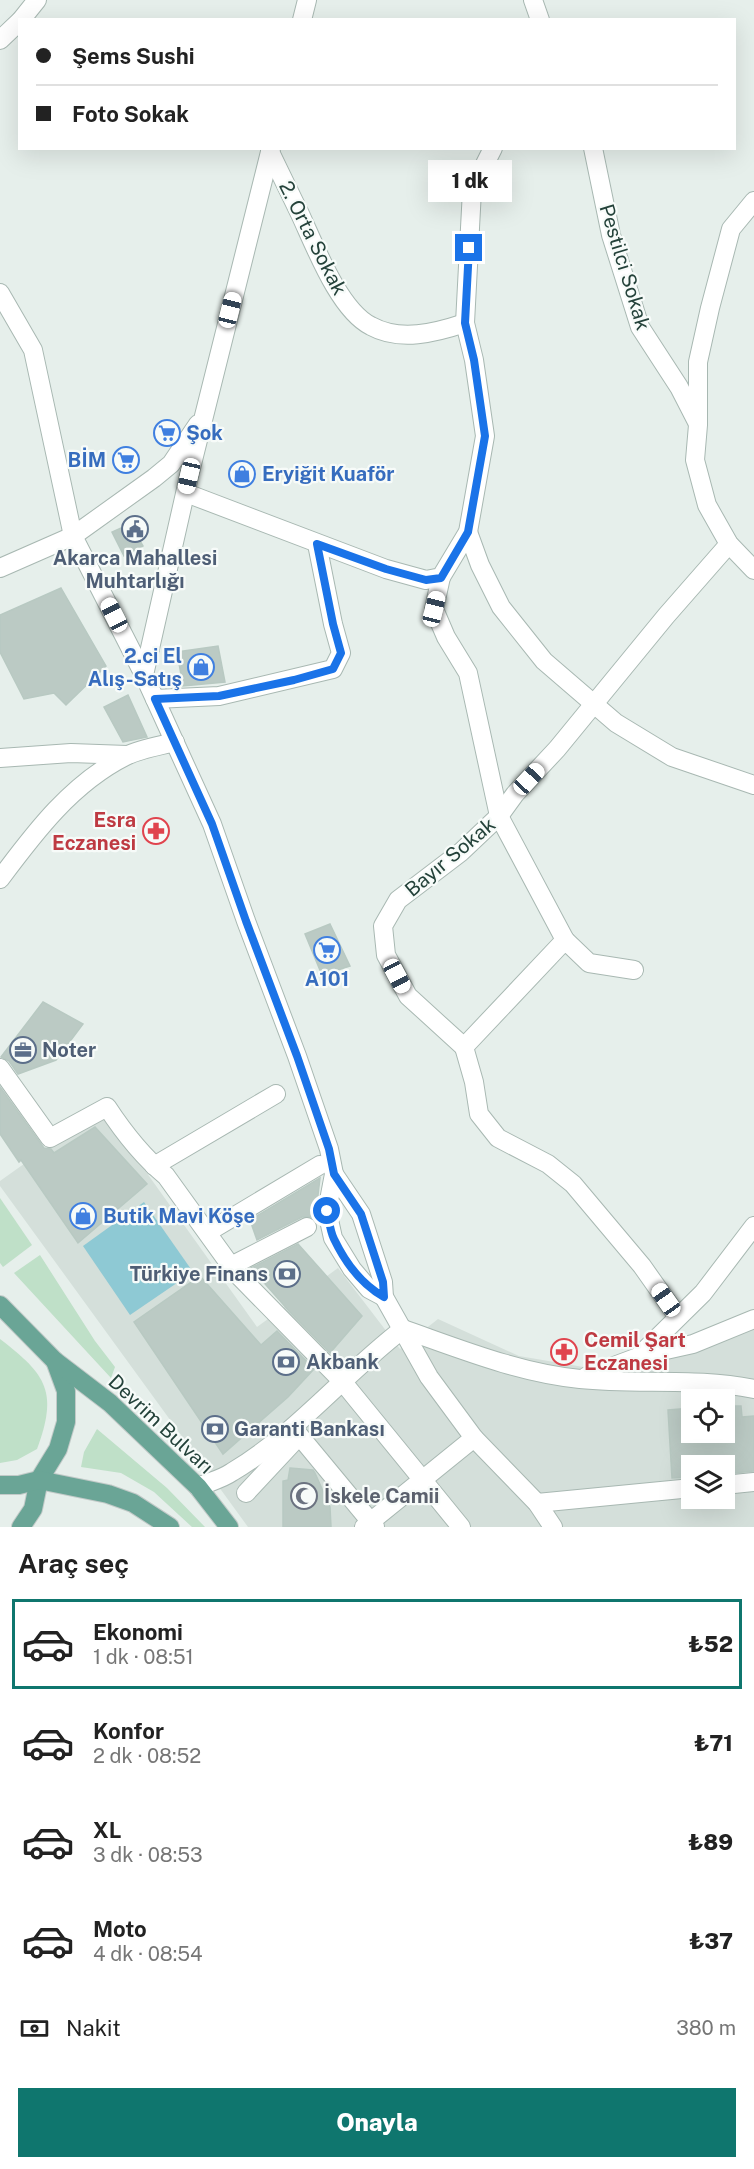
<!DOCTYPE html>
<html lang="tr">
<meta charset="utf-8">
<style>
:root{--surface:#fff;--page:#f6f6f6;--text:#222;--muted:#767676;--line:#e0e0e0;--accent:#0f766e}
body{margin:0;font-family:"Public Sans",sans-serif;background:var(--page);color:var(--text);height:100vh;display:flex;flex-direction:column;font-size:22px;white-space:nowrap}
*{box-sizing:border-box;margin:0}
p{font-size:20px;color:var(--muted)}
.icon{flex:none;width:33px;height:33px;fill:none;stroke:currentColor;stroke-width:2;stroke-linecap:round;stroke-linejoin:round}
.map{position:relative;height:1527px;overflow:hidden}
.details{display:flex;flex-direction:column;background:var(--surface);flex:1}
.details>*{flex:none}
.top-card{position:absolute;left:18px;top:18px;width:718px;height:132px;border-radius:0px;box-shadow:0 6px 24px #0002;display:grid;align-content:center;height:132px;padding:0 18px;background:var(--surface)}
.controls{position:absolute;left:681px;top:1389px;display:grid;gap:12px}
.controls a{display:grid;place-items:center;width:54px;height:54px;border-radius:0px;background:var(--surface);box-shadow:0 6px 24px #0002;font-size:30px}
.end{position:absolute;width:27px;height:27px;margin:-14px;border:8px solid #1a73e8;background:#fff;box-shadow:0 0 0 3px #fff}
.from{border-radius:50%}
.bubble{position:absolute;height:42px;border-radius:0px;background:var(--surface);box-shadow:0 6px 24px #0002;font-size:20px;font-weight:800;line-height:42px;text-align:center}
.car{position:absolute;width:18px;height:36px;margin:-18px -9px;border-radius:8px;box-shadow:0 0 4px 2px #0007;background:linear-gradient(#fff 24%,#345 0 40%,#fff 0 76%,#345 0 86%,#fff 0)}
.top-card b{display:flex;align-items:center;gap:21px;height:57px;font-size:22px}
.top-card b+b{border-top:2px solid var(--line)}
.top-card i{width:15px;height:15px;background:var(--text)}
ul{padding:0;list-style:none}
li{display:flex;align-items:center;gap:18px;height:90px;margin:0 12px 9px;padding:0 6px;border:3px solid transparent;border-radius:0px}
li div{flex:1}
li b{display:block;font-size:22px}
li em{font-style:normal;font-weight:800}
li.selected{border-color:var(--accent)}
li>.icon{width:54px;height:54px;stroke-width:1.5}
h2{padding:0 18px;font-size:27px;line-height:72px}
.pay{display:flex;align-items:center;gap:15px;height:66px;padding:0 18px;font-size:22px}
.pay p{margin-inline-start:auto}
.button{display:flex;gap:12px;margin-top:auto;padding:12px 18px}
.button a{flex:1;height:69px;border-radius:0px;background:var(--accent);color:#fff;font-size:24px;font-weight:800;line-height:69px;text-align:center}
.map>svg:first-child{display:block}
</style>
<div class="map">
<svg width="754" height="1527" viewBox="0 0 754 1527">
<rect width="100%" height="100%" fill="#e6efeb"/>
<path fill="#d4dfda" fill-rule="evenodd" d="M101,1109L257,1327L338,1268L400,1349L438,1319L519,1356L595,1369L754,1314V1527H248L0,1186V1181ZM692,1400H724V1432H692ZM692,1466H724V1498H692Z"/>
<g fill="#bfe0c8">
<polygon points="0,1198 32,1245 3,1267 0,1263"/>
<polygon points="40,1255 95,1341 115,1367 111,1378 14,1273"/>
<path d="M0,1339C47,1375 58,1392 37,1449L17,1460L0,1463Z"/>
<polygon points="97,1429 167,1488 205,1527 192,1527 154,1492 121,1473 81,1467 84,1452"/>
</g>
<polygon fill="#8ec9d4" points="144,1202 193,1272 130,1315 83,1246"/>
<g fill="#bbcac4" stroke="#b8c9c2" stroke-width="1.5">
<polygon points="130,524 143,546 124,556 112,532"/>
<polygon points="61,588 106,666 66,705 54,693 24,699 0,652 0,615"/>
<polygon points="218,646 225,682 183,686 177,652"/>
<polygon points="128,695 147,737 123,742 104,707"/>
<polygon points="330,924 350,966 322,975 305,934"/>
<polygon points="43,1002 83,1024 56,1060 18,1074 9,1061 1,1057"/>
<polygon points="0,1087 44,1148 51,1149 54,1153 95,1127 147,1184 78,1243 21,1160 19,1162 0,1134"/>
<polygon points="320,1178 316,1212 312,1217 302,1217 257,1240 250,1220"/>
<polygon points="298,1244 362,1316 330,1353 289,1311 251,1268"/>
<polygon points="200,1276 261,1345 277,1331 314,1369 288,1397 223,1454 134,1322"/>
<polygon points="724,1406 741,1406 742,1417 754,1416 754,1471 724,1474 724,1466 692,1466 692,1477 672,1478 668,1410 692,1408 692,1432 724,1432"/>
<polygon points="290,1468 313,1470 315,1473 330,1507 331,1527 283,1527 283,1481 288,1480"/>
</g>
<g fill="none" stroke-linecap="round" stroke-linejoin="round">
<defs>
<g id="minor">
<polyline points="533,0 540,20"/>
<polyline points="21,20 37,0"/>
<polyline points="302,20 307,0"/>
<polyline points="0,40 20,21"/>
<polyline points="593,148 611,235 640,327 679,387 697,422"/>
<path d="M270,152C280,173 290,193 300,214C315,246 339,310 371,326C400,342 435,333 465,323"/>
<polyline points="754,201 731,229 710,308 698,362 698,425 695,460 707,505 729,544 754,570"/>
<polyline points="0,293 33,350 73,536 144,675 212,824 246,921 297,1056 329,1149 334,1174 327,1211 333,1238 352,1269 369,1289 384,1297"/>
<polyline points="186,493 386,569 426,580 441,577 468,532 485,436 474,360 465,323 472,190 493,148"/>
<polyline points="468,532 480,565 501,607 544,661 616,723 672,757 754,785"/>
<polyline points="0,568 73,536 154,478 171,464 198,424"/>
<polyline points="441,577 434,609 446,637 468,673 499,816 565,940"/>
<polyline points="144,675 189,476 271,148"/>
<polyline points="155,699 219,696 333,669 341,653 333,624 317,544"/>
<polyline points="0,758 71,753 127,755"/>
<path d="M0,879C35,832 72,783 126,756C140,749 159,746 175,742"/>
<polyline points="464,1047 408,996 386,955 383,926 398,900 461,852 499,816 515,794 557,749 666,616 729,544"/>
<polyline points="464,1047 474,1082 479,1114 498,1138 548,1164 573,1184 642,1266 678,1317"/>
<polyline points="464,1047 565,940 589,963 634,970"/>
<path d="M0,1068L50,1138L107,1107C124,1133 142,1156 166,1176L236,1273L342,1381L461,1527"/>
<polyline points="154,1166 276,1094"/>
<polyline points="334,1174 361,1214 383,1282 384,1297 429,1377 474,1438 537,1503 553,1527"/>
<polyline points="208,1232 320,1165"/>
<polyline points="231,1266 307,1227"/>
<path d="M403,1329C460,1349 519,1373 580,1379C638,1385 697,1377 754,1389"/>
<polyline points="639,1356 693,1344 754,1319"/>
<polyline points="587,1376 638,1357 703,1293 754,1226"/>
<polyline points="293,1428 375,1527"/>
<polyline points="724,1485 754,1482"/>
<path d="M198,1487C209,1482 222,1479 232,1472C296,1434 344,1374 403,1329"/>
<polyline points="246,1493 299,1436"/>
<polyline points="537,1503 692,1488"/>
<polyline points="364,1527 474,1438"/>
</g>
<g id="major">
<polyline points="0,1305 55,1361 66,1391 66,1422 58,1449 39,1480 33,1509 21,1527"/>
<polyline points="55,1361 110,1403 198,1487 229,1527"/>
<polyline points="0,1485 19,1485 39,1480 108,1494 133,1503 170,1527"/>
</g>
</defs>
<use href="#minor" stroke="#a8b8b2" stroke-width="20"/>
<use href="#major" stroke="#c2cac8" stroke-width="20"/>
<use href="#minor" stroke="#fff" stroke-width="18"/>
<use href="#major" stroke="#6aa596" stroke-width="18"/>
</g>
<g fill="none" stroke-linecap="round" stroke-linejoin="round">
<path stroke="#1a73e8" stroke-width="8" d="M327,1211C329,1220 330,1231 334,1239C345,1262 361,1284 384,1297L383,1282L361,1214L334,1174L329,1149L297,1056L246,921L212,824L155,699L219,696L294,680L333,669L341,653L333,624L317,544L386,569L426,580L441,578L468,532L485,436L474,360L465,323L469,248"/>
</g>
<defs>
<symbol id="supermarket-ring" viewBox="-11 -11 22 22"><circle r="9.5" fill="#f7fbf9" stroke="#3f7fe0" stroke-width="1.5"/><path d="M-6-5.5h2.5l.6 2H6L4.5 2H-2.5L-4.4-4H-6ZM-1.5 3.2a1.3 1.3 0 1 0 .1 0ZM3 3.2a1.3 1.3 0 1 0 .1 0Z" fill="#3f7fe0"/></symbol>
<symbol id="shop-ring" viewBox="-11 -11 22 22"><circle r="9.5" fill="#f7fbf9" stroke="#3f7fe0" stroke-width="1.5"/><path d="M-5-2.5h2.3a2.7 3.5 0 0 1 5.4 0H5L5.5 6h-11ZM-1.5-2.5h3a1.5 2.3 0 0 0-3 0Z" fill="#3f7fe0"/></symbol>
<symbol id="civic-ring" viewBox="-11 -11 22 22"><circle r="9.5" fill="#f7fbf9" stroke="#5c6f8a" stroke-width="1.5"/><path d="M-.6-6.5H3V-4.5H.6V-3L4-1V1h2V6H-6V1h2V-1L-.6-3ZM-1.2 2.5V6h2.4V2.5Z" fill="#5c6f8a"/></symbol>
<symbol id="pharmacy-ring" viewBox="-11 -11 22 22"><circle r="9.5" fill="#f7fbf9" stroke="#e0444e" stroke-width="1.5"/><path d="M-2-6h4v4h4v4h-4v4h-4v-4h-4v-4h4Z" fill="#e0444e"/></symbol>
<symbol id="office-ring" viewBox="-11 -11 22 22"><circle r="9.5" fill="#f7fbf9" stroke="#5c6f8a" stroke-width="1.5"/><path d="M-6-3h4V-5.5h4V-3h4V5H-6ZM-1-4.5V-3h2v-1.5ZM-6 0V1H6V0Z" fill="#5c6f8a"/></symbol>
<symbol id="bank-ring" viewBox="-11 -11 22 22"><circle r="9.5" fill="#f7fbf9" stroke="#5c6f8a" stroke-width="1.5"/><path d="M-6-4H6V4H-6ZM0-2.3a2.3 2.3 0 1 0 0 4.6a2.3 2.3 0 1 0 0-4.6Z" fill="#5c6f8a"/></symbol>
<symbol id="mosque-ring" viewBox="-11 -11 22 22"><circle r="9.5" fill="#f7fbf9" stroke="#6b7280" stroke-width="1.5"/><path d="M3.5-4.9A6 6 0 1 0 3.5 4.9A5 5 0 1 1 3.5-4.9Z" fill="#6b7280"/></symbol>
</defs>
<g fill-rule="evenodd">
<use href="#supermarket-ring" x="152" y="418" width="30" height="30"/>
<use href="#supermarket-ring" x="111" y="445" width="30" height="30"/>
<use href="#shop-ring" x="227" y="459" width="30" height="30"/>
<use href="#civic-ring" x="120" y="514" width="30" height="30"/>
<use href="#shop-ring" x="186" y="652" width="30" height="30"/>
<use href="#pharmacy-ring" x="141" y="816" width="30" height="30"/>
<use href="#supermarket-ring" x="312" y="935" width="30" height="30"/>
<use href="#office-ring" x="8" y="1035" width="30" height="30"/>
<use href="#shop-ring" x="68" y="1201" width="30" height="30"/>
<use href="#bank-ring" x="272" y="1259" width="30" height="30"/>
<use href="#pharmacy-ring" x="549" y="1337" width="30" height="30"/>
<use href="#bank-ring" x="271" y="1347" width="30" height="30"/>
<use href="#bank-ring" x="200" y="1414" width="30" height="30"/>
<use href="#mosque-ring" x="289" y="1481" width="30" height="30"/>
</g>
<g text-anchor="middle" stroke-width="4.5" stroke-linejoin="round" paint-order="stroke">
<g font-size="20" fill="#24423a" stroke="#f7fbf9">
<text transform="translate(313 238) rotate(63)" y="7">2. Orta Sokak</text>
<text transform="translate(625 267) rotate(73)" y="7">Pestilci Sokak</text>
<text transform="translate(450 857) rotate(-40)" y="7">Bayır Sokak</text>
<text transform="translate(161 1424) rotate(43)" y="7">Devrim Bulvarı</text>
</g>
<g font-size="20" font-weight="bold" fill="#366cbe" stroke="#f7fbf9" text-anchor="start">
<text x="186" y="440">Şok</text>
<text x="106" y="467" text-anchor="end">BİM</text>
<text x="262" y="481">Eryiğit Kuaför</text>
<text x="182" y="663" text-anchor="end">2.ci El<tspan x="182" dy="23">Alış-Satış</tspan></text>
<text x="327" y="986" text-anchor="middle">A101</text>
<text x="103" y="1223">Butik Mavi Köşe</text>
</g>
<g font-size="20" font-weight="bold" fill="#4e5e75" stroke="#f7fbf9" text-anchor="start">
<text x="135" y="565" text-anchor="middle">Akarca Mahallesi<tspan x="135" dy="23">Muhtarlığı</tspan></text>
<text x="42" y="1057">Noter</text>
<text x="268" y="1281" text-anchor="end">Türkiye Finans</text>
<text x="306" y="1369">Akbank</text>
<text x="234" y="1436">Garanti Bankası</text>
</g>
<g font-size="20" font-weight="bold" fill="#be3a42" stroke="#f7fbf9" text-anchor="end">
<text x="136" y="827">Esra<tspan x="136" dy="23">Eczanesi</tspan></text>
<text x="584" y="1347" text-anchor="start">Cemil Şart<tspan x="584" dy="23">Eczanesi</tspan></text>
</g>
<g font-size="20" font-weight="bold" fill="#5b616d" stroke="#f7fbf9" text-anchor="start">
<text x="324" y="1503">İskele Camii</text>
</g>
</g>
</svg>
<div class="controls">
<a><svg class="icon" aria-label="locate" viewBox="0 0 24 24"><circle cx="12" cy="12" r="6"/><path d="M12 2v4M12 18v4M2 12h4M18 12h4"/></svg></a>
<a><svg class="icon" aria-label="layers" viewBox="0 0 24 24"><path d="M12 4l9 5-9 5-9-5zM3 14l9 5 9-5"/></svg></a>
</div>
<i class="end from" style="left:327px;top:1211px"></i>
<i class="end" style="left:469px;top:248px"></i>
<div class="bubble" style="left:428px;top:160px;width:84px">1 dk</div>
<i class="car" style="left:230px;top:310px;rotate:14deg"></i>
<i class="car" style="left:189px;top:476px;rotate:193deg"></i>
<i class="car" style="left:434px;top:609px;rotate:14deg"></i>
<i class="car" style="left:114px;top:615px;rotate:333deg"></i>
<i class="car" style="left:529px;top:779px;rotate:43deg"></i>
<i class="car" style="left:397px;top:976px;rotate:152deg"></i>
<i class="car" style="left:666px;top:1300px;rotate:325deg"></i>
<div class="top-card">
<b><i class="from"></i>Şems Sushi</b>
<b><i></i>Foto Sokak</b>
</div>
</div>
<section class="details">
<h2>Araç seç</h2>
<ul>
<li class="selected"><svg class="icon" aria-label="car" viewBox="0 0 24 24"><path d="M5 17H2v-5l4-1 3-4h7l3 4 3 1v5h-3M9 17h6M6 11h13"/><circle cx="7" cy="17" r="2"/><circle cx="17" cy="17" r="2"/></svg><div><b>Ekonomi</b><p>1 dk · 08:51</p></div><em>₺52</em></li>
<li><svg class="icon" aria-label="car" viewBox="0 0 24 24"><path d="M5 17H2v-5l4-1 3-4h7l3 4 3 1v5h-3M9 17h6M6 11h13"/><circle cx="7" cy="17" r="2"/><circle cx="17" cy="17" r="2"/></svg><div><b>Konfor</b><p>2 dk · 08:52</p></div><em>₺71</em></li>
<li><svg class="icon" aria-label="car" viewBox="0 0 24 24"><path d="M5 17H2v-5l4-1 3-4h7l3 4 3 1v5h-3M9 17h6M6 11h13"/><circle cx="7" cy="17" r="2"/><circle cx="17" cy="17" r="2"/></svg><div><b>XL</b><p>3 dk · 08:53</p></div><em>₺89</em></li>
<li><svg class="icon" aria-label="car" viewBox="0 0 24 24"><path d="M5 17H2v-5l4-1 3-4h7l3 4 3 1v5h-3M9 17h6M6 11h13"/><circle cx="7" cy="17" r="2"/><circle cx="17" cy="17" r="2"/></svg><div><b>Moto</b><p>4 dk · 08:54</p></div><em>₺37</em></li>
</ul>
<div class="pay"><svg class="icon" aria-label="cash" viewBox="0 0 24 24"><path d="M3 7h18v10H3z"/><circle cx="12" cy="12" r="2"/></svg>Nakit<p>380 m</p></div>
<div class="button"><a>Onayla</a></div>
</section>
